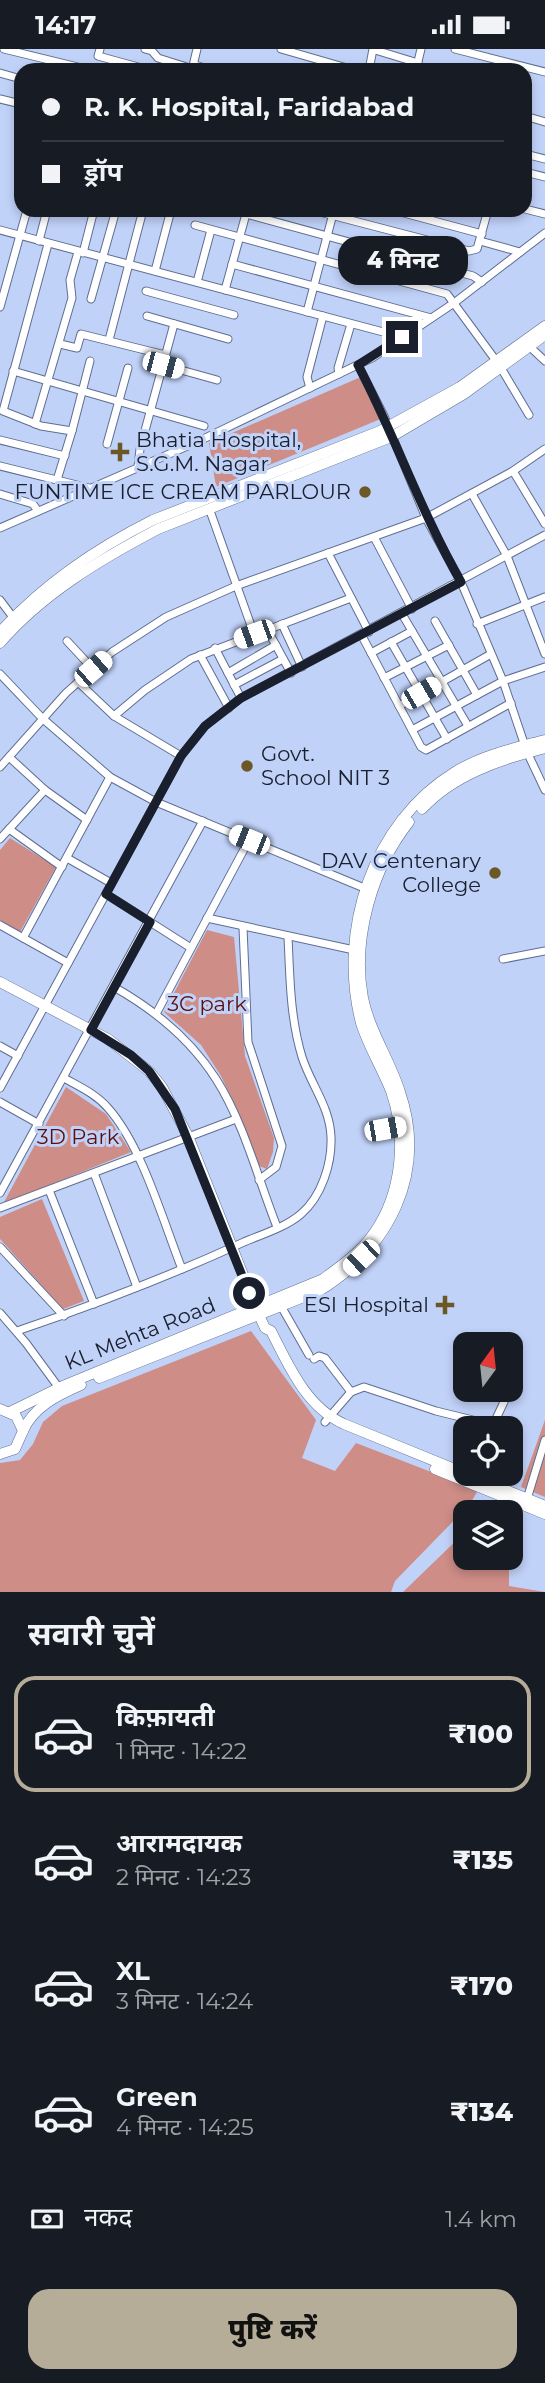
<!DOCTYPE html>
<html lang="hi">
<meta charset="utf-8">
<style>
:root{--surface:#171b24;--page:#20242c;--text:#f1f3f6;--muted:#9ea1a6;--line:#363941;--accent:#b5ad98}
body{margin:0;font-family:Montserrat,"Noto Sans Devanagari",sans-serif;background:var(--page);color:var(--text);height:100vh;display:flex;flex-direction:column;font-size:26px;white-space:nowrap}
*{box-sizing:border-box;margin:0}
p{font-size:23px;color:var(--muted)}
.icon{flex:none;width:38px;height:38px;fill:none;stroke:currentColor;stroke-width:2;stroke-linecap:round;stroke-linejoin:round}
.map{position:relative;height:1543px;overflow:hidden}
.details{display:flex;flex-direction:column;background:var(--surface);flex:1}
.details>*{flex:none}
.banner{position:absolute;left:14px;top:14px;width:518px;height:154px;border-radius:21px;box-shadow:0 4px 10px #0003;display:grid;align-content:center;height:154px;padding:0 28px;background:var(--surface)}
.needle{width:46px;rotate:15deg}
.fabs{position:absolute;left:453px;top:1283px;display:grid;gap:14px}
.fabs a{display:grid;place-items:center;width:70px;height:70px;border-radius:14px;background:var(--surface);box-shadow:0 4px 10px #0003;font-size:35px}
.end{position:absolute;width:32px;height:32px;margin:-16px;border:9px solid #191f2d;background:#fff;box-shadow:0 0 0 4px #fff}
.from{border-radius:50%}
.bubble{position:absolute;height:49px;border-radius:21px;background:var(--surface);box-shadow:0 4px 10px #0003;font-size:23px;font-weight:800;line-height:49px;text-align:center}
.car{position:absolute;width:21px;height:42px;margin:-21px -10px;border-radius:9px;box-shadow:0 0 5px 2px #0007;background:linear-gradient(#fff 24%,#345 0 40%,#fff 0 76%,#345 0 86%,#fff 0)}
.banner b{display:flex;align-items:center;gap:24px;height:66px;font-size:26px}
.banner b+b{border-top:2px solid var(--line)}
.banner i{width:18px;height:18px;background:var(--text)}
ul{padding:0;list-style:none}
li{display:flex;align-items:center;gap:21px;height:116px;margin:0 14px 10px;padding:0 14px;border:4px solid transparent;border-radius:21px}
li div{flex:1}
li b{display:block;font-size:26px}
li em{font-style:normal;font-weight:800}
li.current{border-color:var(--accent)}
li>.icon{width:63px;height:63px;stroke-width:1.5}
h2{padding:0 28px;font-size:32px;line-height:84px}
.pay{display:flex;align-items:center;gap:18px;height:77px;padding:0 28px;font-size:26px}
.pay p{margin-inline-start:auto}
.button{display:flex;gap:14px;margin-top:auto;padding:14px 28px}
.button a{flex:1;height:80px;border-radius:21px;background:var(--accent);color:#111;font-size:28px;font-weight:800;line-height:80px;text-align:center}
.status{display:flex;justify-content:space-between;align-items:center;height:49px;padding:0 35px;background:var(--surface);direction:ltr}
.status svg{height:19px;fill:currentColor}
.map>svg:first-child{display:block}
</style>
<div class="status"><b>14:17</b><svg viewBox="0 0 49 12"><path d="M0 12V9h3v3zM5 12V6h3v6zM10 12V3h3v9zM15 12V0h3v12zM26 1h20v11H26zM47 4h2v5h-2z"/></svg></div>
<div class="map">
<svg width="545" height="1543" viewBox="0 0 545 1543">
<rect width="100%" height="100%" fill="#c1d2f9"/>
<g fill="#ce8d86">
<polygon points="363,327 383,369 216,438 209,394"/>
<polygon points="10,789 56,818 20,883 0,873 0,801"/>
<polygon points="207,881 234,888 245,1007 274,1089 273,1103 267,1120 259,1117 238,1063 221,1027 201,996 164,963"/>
<polygon points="66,1038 106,1065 131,1103 3,1155"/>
<polygon points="42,1150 84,1252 63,1260 0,1190 0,1168"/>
<polygon points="251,1282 316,1371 302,1409 335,1422 356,1394 478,1441 470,1455 395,1532 391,1543 0,1543 0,1414 20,1411 33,1395 43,1373 62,1357"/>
<polygon points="545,1371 545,1448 521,1438"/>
<polygon points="465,1483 466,1508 509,1509 509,1537 545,1543 403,1543"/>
</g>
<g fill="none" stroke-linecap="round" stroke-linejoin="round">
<defs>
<g id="street">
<polyline points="4,0 86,20"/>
<polyline points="100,0 98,7 149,21"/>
<polyline points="145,0 152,2 158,9 193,20"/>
<polyline points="281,0 354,21"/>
<polyline points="455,0 545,23"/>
<polyline points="375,1 418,14"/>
<polyline points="194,16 213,21"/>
<polyline points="192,21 197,0"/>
<polyline points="369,21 373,0"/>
<polyline points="416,21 421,0"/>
<polyline points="0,24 21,30"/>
<polyline points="0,50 21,55"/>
<polyline points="525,67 545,73"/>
<polyline points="525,105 545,110"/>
<polyline points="525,123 545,128"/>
<polyline points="525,160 545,165"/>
<polyline points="232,161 473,227 482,233"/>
<polyline points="312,161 469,202 477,200 488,161"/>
<polyline points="393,161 482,185"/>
<polyline points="195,176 447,245 497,313"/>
<polyline points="0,181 402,288"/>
<polyline points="39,192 47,161"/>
<polyline points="480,192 520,203"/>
<polyline points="48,195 3,362 41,377 72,382 57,431"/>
<polyline points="83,204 94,161"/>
<polyline points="232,215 431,269"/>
<polyline points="155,222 171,161"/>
<polyline points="197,233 211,181"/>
<polyline points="225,241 246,165"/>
<polyline points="146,242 234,266"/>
<polyline points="91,250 116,161"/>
<polyline points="0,258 27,161"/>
<polyline points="307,263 334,161"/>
<polyline points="147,267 228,290"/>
<polyline points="109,291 143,161"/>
<polyline points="60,295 77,299 81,285 165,306"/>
<polyline points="530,298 545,312"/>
<polyline points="163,316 217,331"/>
<polyline points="358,316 384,367 426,469 461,533 503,632 527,703 545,741"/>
<polyline points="501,319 529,366"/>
<polyline points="13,322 204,377"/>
<polyline points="339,325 338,319 351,275"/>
<polyline points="310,339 307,328 323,267"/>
<polyline points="35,375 72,249 70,231 78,203"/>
<polyline points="72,382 90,312"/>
<polyline points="0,391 65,407"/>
<polyline points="107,395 128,319"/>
<polyline points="0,417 89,439"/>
<polyline points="138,418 140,400 174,275"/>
<polyline points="513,422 545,475"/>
<polyline points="0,445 33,455 38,462"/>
<polyline points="472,445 507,507 545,605"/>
<polyline points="209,459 254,585"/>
<polyline points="0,479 199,392 372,309 454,254 545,184"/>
<polyline points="374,488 412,560"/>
<polyline points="328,504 369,583"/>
<polyline points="0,551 15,571"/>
<polyline points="402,565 468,677"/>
<polyline points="435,572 477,646"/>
<polyline points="282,575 302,618"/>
<polyline points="477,575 545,548"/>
<polyline points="267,580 291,624"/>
<polyline points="362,587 421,698 426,701 511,654"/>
<polyline points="67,592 93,620"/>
<polyline points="391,593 447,690"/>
<polyline points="215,599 241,649"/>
<polyline points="371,604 412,582"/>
<polyline points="200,606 229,659"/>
<polyline points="228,624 276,596"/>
<polyline points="0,625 42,669 110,728 156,753 369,841"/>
<polyline points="384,629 449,596"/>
<polyline points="78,633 114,667 181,707"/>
<polyline points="234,636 283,610"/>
<polyline points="399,657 491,605"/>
<polyline points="114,667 145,641 191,610 351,549"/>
<polyline points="412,681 503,632 545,618"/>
<polyline points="9,708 45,741 87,771"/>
<polyline points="0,718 66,644 112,603 166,568 236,537 426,469 513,422 545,400"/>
<polyline points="9,780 62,818"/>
<polyline points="0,790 45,741"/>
<polyline points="67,809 111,834"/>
<polyline points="106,845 191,899"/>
<polyline points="207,869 354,901"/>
<polyline points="0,876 68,914"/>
<polyline points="243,879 248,993 282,1097 276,1118 259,1131"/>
<polyline points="23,889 110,728"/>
<polyline points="503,910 545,902"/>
<path d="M114,938C153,960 191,991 216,1030C244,1074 258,1130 277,1178"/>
<polyline points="156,965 249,791"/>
<polyline points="0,997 18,1007"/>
<path d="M64,1029C80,1038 96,1045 108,1059C142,1097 163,1172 182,1220"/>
<polyline points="0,1039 181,707 205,677 241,649 545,486"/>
<polyline points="0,1053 39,1075"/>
<polyline points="371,1083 400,1078"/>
<polyline points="94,1124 137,1238"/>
<polyline points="49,1141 94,1255"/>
<polyline points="0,1144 203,772"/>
<polyline points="0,1159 236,1070"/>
<polyline points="0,1198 64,1267"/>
<polyline points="281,1257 309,1306"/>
<polyline points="0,1264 26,1294 62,1343"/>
<path d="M17,1282C94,1256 170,1227 244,1193C263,1185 286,1178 301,1165C322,1147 332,1114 331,1088C330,1058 311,1036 302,1008C290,968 290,929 288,888"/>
<polyline points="314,1310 319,1307 325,1309 351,1343"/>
<polyline points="511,1339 518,1324"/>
<polyline points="325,1373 351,1343 364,1338 436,1362 489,1375 495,1372 510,1340"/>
<polyline points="527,1450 545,1391"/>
</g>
<g id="secondary">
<path d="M0,583C42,537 97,499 153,471L380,382L460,338L545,277"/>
<path d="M0,594C42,545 101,510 158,480L391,388L464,345L545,286"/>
<path d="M422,760C453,726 501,710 545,699"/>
<path d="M0,933L108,990L149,1022L162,1038L188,1087L259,1266L265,1279L271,1282C289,1317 306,1358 344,1375L545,1457"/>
<path d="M99,1329L319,1242C389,1199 428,1125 400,1043C390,1011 370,983 363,949C352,890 372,820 409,773"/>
<polyline points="0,1360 16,1367 23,1382 15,1400 0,1405"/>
<path d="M10,1363L65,1336L323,1230C341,1217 361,1203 374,1184C402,1144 407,1088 391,1042C382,1019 368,997 361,974C337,882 372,774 455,723C482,706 515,699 545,691"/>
<path d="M23,1382C33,1358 58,1346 81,1336"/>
<polyline points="435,1420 545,1465"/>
</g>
</defs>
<use href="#street" stroke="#5f6e90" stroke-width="9"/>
<use href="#secondary" stroke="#5f6e90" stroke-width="11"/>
<use href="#street" stroke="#fff" stroke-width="7"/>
<use href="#secondary" stroke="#fff" stroke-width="10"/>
</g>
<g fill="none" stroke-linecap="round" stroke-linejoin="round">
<path stroke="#191f2d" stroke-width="9" d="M249,1244L175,1060L149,1022L131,1006L91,981L150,873L106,845L181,707L205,677L241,649L461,533C421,463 395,387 358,316L402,288"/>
</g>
<g fill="#6c5726" stroke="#c1d2f9" stroke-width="2.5">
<path d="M116.5 392.5h7v7h7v7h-7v7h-7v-7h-7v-7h7z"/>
<circle cx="365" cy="443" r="7"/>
<circle cx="247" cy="717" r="7"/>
<circle cx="495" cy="824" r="7"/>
<path d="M441.5 1245.5h7v7h7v7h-7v7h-7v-7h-7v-7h7z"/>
</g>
<g text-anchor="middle" stroke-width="6" stroke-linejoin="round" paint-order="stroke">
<g font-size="21" fill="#191f2d" stroke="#c1d2f9" text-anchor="end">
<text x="136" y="398" text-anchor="start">Bhatia Hospital,<tspan x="136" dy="24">S.G.M. Nagar</tspan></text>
<text x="351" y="450">FUNTIME ICE CREAM PARLOUR</text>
<text x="261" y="712" text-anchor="start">Govt.<tspan x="261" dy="24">School NIT 3</tspan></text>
<text x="481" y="819">DAV Centenary<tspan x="481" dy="24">College</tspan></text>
<text x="429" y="1263">ESI Hospital</text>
</g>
<g font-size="21" fill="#5b0f0f" stroke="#c1d2f9">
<text x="207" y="962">3C park</text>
<text x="78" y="1095">3D Park</text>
</g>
<g font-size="21" fill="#191f2d" stroke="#c1d2f9">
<text transform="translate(140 1285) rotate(-22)" y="7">KL Mehta Road</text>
</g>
</g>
</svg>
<div class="fabs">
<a><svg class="needle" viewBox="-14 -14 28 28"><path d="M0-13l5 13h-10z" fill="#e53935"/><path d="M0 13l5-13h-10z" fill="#9ea1a6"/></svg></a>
<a><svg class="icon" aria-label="locate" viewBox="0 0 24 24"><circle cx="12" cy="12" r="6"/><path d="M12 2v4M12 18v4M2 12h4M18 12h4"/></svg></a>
<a><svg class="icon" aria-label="layers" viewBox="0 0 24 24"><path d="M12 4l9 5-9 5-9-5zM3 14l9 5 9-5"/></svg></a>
</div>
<i class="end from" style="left:249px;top:1244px"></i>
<i class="end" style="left:402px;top:288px"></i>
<div class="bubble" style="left:338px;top:187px;width:130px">4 मिनट</div>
<i class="car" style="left:163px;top:316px;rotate:105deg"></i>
<i class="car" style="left:254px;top:585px;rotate:250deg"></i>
<i class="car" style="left:93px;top:620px;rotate:49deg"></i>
<i class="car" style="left:421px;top:644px;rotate:60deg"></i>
<i class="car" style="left:249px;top:791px;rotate:292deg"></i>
<i class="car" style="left:385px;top:1080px;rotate:80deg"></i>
<i class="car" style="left:361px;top:1209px;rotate:226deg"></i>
<div class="banner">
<b><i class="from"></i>R. K. Hospital, Faridabad</b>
<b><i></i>ड्रॉप</b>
</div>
</div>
<section class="details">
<h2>सवारी चुनें</h2>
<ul>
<li class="current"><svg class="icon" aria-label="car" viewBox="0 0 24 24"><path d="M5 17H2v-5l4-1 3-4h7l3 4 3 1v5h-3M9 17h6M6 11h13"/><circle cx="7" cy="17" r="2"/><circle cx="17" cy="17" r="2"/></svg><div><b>किफ़ायती</b><p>1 मिनट · 14:22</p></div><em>₹100</em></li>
<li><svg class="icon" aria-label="car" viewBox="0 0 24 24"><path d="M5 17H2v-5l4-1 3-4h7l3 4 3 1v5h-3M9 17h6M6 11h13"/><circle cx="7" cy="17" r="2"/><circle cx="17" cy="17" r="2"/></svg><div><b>आरामदायक</b><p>2 मिनट · 14:23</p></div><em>₹135</em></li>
<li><svg class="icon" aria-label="car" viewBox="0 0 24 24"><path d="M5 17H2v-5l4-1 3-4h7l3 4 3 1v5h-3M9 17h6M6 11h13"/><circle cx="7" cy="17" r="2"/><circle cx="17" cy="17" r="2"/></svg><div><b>XL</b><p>3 मिनट · 14:24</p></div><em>₹170</em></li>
<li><svg class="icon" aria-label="car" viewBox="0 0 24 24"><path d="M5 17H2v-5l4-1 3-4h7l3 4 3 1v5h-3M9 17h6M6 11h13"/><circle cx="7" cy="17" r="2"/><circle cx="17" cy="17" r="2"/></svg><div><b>Green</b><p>4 मिनट · 14:25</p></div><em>₹134</em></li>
</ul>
<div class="pay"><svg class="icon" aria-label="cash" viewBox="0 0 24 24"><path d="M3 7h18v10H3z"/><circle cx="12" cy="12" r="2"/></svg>नकद<p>1.4 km</p></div>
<div class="button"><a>पुष्टि करें</a></div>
</section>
